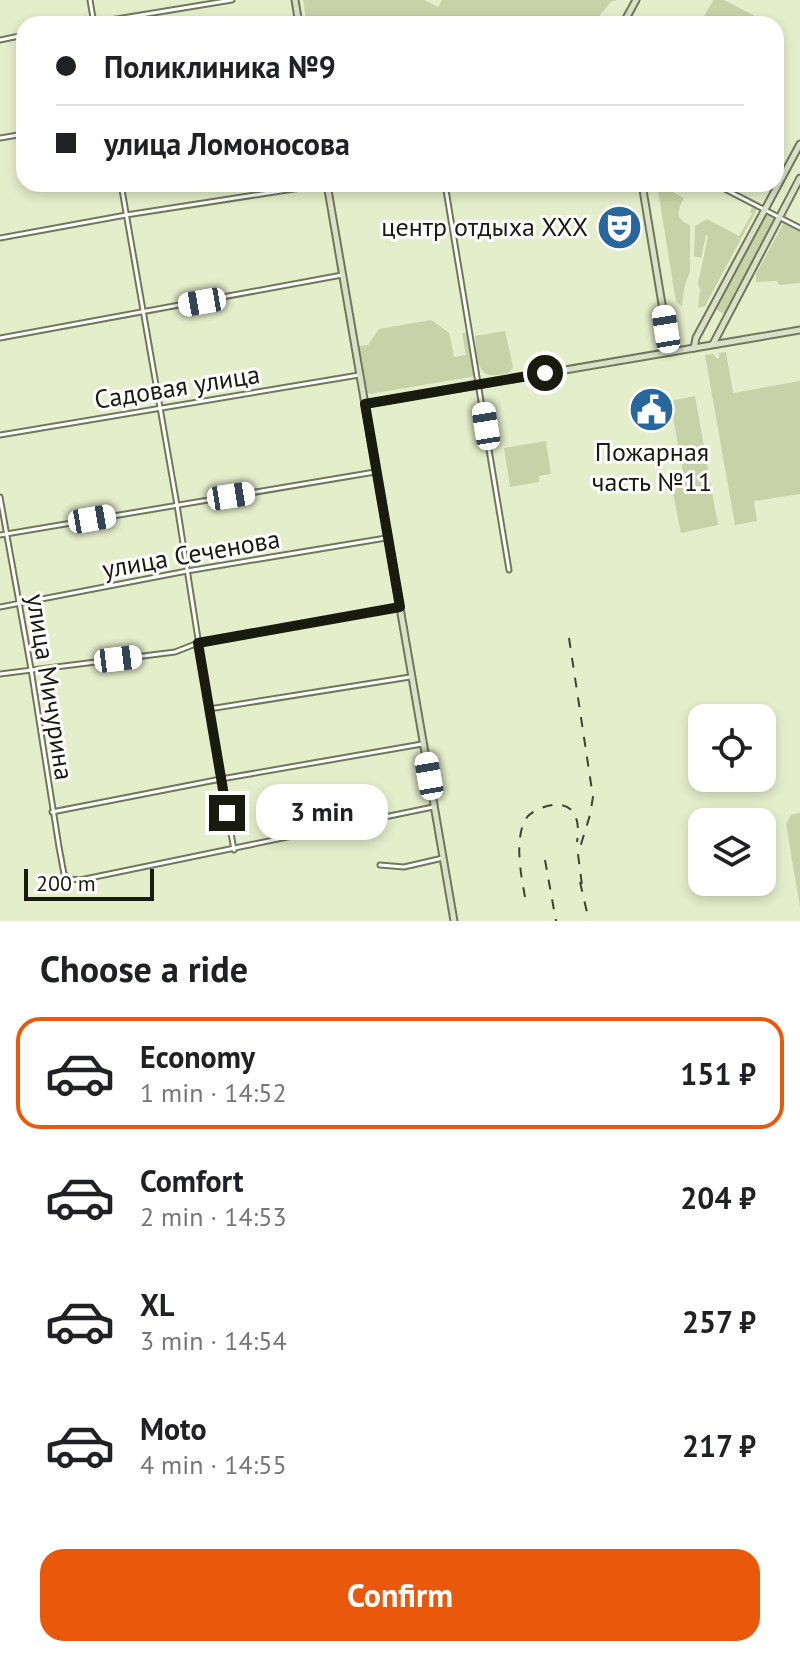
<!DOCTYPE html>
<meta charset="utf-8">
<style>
:root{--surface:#fff;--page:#f6f6f6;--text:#202124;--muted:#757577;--line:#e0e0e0;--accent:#ea580c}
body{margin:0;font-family:"PT Sans",sans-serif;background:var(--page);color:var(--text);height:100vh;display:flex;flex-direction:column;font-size:30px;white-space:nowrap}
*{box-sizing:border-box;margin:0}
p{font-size:26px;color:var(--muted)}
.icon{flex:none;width:44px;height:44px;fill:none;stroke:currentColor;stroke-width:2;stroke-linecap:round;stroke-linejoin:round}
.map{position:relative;height:921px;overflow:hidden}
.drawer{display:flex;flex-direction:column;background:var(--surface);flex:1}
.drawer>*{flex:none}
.guide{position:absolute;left:16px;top:16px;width:768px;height:176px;border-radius:24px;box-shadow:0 4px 12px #0003;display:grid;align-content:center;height:176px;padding:0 40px;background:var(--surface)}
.tools{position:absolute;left:688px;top:704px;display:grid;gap:16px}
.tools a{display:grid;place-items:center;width:88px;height:88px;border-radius:16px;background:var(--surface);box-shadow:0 4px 12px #0003;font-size:40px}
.scale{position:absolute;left:24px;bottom:20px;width:130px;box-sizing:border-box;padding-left:8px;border:4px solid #181b0e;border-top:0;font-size:22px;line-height:28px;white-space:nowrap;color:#181b0e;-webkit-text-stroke:6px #fff;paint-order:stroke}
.end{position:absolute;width:36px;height:36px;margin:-18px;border:10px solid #181b0e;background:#fff;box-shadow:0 0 0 4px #fff}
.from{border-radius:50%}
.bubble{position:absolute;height:56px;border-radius:24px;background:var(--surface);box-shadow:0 4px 12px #0003;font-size:26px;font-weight:800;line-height:56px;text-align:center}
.car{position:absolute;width:24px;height:48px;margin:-24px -12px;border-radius:10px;box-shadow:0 0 6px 2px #0007;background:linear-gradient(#fff 24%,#345 0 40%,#fff 0 76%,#345 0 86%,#fff 0)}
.guide b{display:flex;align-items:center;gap:28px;height:76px;font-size:30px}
.guide b+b{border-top:2px solid var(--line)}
.guide i{width:20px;height:20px;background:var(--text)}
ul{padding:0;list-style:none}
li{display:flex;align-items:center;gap:24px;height:112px;margin:0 16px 12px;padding:0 24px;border:4px solid transparent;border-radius:24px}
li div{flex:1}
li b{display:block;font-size:30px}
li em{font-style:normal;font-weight:800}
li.current{border-color:var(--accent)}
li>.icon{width:72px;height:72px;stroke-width:1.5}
h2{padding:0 40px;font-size:36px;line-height:96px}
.primary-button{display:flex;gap:16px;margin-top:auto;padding:16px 40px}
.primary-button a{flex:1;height:92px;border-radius:24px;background:var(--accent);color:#fff;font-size:32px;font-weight:800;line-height:92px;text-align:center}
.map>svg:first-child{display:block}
</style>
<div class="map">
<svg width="800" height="921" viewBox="0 0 800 921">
<rect width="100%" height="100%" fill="#e5eecb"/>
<g fill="#c7d2a8">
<polygon points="303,0 424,0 438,7 442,0 617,0 611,2 600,15 601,24 307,24"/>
<polygon points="713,0 724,0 770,24 700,24"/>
<path d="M657,184H666L665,188L684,198C677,211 675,219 690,225V271L684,289L682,306L676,302Z"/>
<polygon points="752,207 757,209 705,306 698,308 700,290 698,284 708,236 706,235 701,258 694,256 695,226 707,219 739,236 752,214 750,212"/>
<polygon points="767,214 775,218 724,314 715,309"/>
<polygon points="784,222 800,229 800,283 779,285 777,281 756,282 756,274"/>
<polygon points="431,320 449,333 454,357 466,355 462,333 468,332 476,376 370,394 365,391 358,346 368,345 379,329"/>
<path d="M505,331L513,367C509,375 506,374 497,375C475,379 477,352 475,336Z"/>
<polygon points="726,352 733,393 800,381 800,494 754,501 757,521 735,525 705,355 713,354 717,359 720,357 718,353"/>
<polygon points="695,396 718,525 681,533 673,493 677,486 685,483 670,401"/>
<polygon points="546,441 551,474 539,476 539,482 510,487 504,448"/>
<polygon points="800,813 800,907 786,824 791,815"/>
</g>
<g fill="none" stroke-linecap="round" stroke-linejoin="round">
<defs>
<g id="street">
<polyline points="90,0 94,24"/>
<polyline points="86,24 232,0"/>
<polyline points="0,40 24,35"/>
<polyline points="0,138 24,134"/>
<polyline points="121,184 177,505 209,709 234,850"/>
<polyline points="445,184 509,570"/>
<polyline points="715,184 800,228"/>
<polyline points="0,238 126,215 326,184"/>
<polyline points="0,338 342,275"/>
<polyline points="0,435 359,375"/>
<polyline points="0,497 31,669 59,847 64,874 71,879 80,880 433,807"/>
<polyline points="0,535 375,472"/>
<polyline points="0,607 187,571 386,538"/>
<polyline points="0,674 175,652 198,643 398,607"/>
<polyline points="209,709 410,677"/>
<polyline points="52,812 221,779 422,744"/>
<polyline points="380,865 404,867 443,858"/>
</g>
<g id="secondary">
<polyline points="295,0 299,24"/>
<polyline points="623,24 636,0"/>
<polyline points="327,184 454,921"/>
<polyline points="642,184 670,352"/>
<polyline points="713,344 800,178"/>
<polyline points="694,348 696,338 800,144"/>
<polyline points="365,404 800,330"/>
</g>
</defs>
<use href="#street" stroke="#707859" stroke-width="7"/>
<use href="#secondary" stroke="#707859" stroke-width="9"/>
<use href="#street" stroke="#fff" stroke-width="3"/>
<use href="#secondary" stroke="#dbe0c9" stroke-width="5"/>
<g stroke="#3e4231" stroke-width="2" stroke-dasharray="10 10" stroke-linecap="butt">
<polyline points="569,638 593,797 590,815 578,854 583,893"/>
<polyline points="545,860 556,921"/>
<polyline points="580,882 589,921"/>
<path d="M525,897C521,875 513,835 528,816C532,812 539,809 544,807C573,798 581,817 577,842"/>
</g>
</g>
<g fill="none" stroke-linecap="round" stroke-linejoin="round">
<polyline stroke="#181b0e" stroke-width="10" points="227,813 198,643 400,607 365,404 545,373"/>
</g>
<defs>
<symbol id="theatre-disc" viewBox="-11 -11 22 22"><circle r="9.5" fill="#28679d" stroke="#fff"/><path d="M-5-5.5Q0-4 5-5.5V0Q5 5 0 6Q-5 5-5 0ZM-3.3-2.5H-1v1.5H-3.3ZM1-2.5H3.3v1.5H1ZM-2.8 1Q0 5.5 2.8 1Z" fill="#fff"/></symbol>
<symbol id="civic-disc" viewBox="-11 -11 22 22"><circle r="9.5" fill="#28679d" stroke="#fff"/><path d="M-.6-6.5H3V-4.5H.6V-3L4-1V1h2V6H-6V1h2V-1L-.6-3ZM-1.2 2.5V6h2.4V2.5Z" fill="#fff"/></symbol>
</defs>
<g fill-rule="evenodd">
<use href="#theatre-disc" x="594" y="202" width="51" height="51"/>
<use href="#civic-disc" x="626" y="384" width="51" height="51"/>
</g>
<g text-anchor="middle" stroke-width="6" stroke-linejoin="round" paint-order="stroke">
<g font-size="26" fill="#181b0e" stroke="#fff" text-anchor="end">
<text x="588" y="236">центр отдыха ХХХ</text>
<text x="652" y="461" text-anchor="middle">Пожарная<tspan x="652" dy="30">часть №11</tspan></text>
</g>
<g font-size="26" fill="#181b0e" stroke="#fff">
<text transform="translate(177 387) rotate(-9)" y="9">Садовая улица</text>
<text transform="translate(191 554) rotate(-10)" y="9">улица Сеченова</text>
<text transform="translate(50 687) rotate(81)" y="9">улица Мичурина</text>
</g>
</g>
</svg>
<div class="tools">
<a><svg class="icon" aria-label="locate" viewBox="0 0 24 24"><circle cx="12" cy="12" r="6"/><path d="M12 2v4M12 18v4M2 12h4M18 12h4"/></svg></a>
<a><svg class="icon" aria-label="layers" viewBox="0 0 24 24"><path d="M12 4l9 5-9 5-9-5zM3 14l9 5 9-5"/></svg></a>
</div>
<div class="scale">200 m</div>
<i class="end from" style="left:545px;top:373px"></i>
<i class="end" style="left:227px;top:813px"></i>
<div class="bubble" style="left:256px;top:784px;width:132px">3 min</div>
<i class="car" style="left:202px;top:302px;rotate:260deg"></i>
<i class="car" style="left:666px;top:329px;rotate:351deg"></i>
<i class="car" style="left:486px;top:426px;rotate:351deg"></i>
<i class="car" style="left:231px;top:496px;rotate:81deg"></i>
<i class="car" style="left:92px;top:519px;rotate:80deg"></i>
<i class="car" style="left:118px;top:659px;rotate:83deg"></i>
<i class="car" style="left:429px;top:776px;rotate:350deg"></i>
<div class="guide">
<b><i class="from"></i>Поликлиника №9</b>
<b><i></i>улица Ломоносова</b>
</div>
</div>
<section class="drawer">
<h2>Choose a ride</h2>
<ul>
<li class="current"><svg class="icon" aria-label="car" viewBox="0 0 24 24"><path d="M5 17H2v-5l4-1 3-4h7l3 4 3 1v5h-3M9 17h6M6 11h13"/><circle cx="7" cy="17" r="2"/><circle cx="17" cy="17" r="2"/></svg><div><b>Economy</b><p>1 min · 14:52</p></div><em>151 ₽</em></li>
<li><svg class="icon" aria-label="car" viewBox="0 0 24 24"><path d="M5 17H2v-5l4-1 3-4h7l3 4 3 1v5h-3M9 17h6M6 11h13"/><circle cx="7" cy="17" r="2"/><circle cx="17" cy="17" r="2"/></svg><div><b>Comfort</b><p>2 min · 14:53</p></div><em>204 ₽</em></li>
<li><svg class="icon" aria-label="car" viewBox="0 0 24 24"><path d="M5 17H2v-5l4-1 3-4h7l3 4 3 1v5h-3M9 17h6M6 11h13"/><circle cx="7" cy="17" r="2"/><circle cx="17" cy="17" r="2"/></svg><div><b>XL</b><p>3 min · 14:54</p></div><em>257 ₽</em></li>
<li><svg class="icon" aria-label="car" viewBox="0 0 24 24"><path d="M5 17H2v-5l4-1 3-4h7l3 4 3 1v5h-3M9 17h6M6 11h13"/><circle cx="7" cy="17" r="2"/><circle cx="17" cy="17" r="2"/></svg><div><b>Moto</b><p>4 min · 14:55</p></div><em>217 ₽</em></li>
</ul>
<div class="primary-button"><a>Confirm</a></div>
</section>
